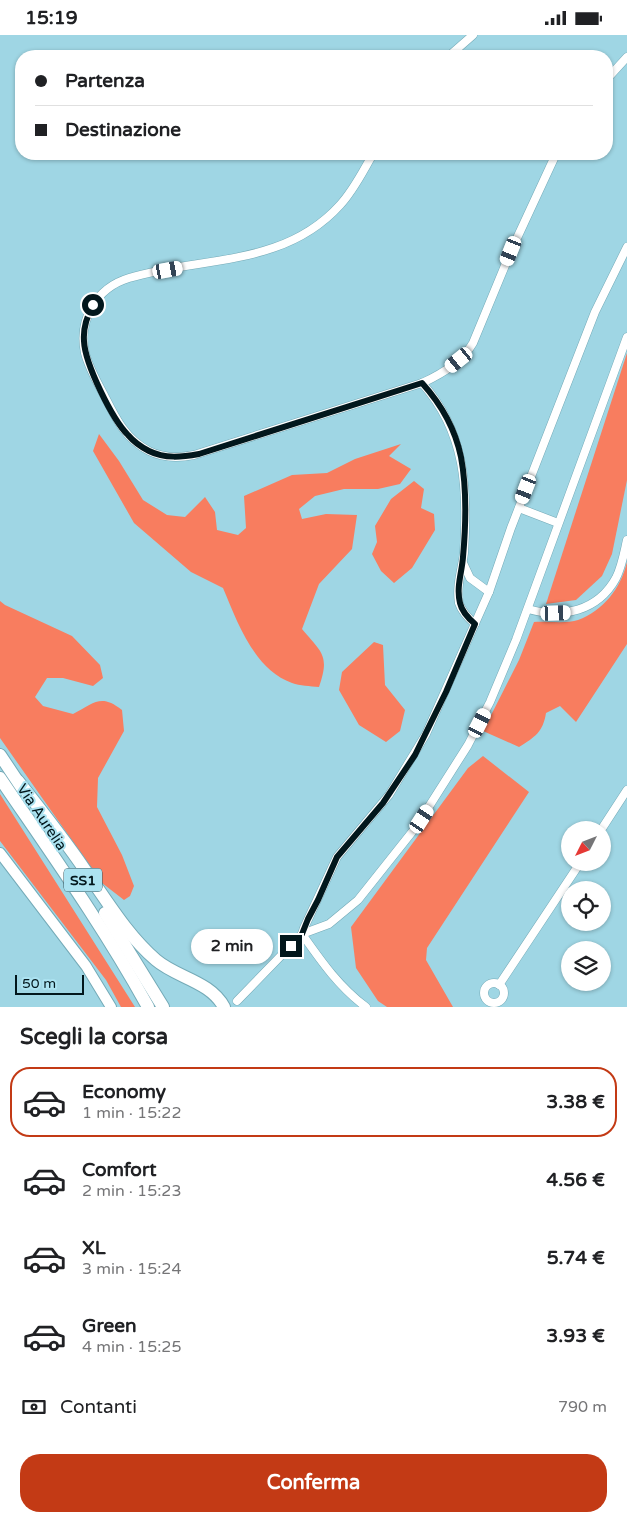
<!DOCTYPE html>
<html lang="it">
<meta charset="utf-8">
<style>
:root{--surface:#fff;--page:#f2f2f2;--text:#202124;--muted:#757577;--line:#e0e0e0;--accent:#c33a15}
body{margin:0;font-family:"Varela Round",sans-serif;background:var(--page);color:var(--text);height:100vh;display:flex;flex-direction:column;font-size:19px;white-space:nowrap}
*{box-sizing:border-box;margin:0}
p{font-size:16px;color:var(--muted)}
.icon{flex:none;width:28px;height:28px;fill:none;stroke:currentColor;stroke-width:2;stroke-linecap:round;stroke-linejoin:round}
.map{position:relative;height:972px;overflow:hidden}
.panel{display:flex;flex-direction:column;background:var(--surface);flex:1}
.panel>*{flex:none}
.hud{position:absolute;left:15px;top:15px;width:598px;height:110px;border-radius:20px;box-shadow:0 1px 4px #0004;display:grid;align-content:center;height:110px;padding:0 20px;background:var(--surface)}
.needle{width:32px;rotate:228deg}
.tools{position:absolute;left:561px;top:786px;display:grid;gap:10px}
.tools a{display:grid;place-items:center;width:50px;height:50px;border-radius:50%;background:var(--surface);box-shadow:0 1px 4px #0004;font-size:25px}
.scale{position:absolute;left:15px;bottom:12px;width:69px;box-sizing:border-box;padding-left:5px;border:2px solid #02171c;border-top:0;font-size:14px;line-height:18px;white-space:nowrap;color:#02171c;-webkit-text-stroke:4px #ace3f1;paint-order:stroke}
.end{position:absolute;width:22px;height:22px;margin:-11px;border:6px solid #02171c;background:#fff;box-shadow:0 0 0 2px #fff}
.from{border-radius:50%}
.bubble{position:absolute;height:35px;border-radius:18px;background:var(--surface);box-shadow:0 1px 4px #0004;font-size:16px;font-weight:700;line-height:35px;text-align:center}
.car{position:absolute;width:15px;height:30px;margin:-15px -8px;border-radius:6px;box-shadow:0 0 4px 1px #0007;background:linear-gradient(#fff 24%,#345 0 40%,#fff 0 76%,#345 0 86%,#fff 0)}
.hud b{display:flex;align-items:center;gap:18px;height:48px;font-size:19px}
.hud b+b{border-top:1px solid var(--line)}
.hud i{width:12px;height:12px;background:var(--text)}
ul{padding:0;list-style:none}
li{display:flex;align-items:center;gap:15px;height:70px;margin:0 10px 8px;padding:0 10px;border:2px solid transparent;border-radius:20px}
li div{flex:1}
li b{display:block;font-size:19px}
li em{font-style:normal;font-weight:700}
li.selected{border-color:var(--accent)}
li>.icon{width:45px;height:45px;stroke-width:1.5}
h2{padding:0 20px;font-size:22px;line-height:60px}
.pay{display:flex;align-items:center;gap:12px;height:55px;padding:0 20px;font-size:19px}
.pay p{margin-inline-start:auto}
.action{display:flex;gap:10px;margin-top:auto;padding:10px 20px}
.action a{flex:1;height:58px;border-radius:20px;background:var(--accent);color:#fff;font-size:20px;font-weight:700;line-height:58px;text-align:center}
.status{display:flex;justify-content:space-between;align-items:center;height:35px;padding:0 25px;background:var(--surface);direction:ltr}
.status svg{height:14px;fill:currentColor}
.map>svg:first-child{display:block}
</style>
<div class="status"><b>15:19</b><svg viewBox="0 0 49 12"><path d="M0 12V9h3v3zM5 12V6h3v6zM10 12V3h3v9zM15 12V0h3v12zM26 1h20v11H26zM47 4h2v5h-2z"/></svg></div>
<div class="map">
<svg width="627" height="972" viewBox="0 0 627 972">
<rect width="100%" height="100%" fill="#9fd6e4"/>
<g fill="#f87d5f">
<polygon points="627,318 627,445 612,519 602,541 576,565 546,569"/>
<path d="M99,399L119,426L143,465L167,480L185,482L205,462L215,477L217,495L238,500L246,493L244,461L292,440L327,438L355,424L401,409L389,421L411,434L400,449L378,454H344L315,461L299,474L302,484L326,479L357,480L352,514L319,549L302,594C322,618 330,620 319,652C310,651 300,651 292,648C254,635 237,586 223,553L191,537L134,488L93,416Z"/>
<polygon points="414,446 424,454 421,473 434,479 435,495 412,533 394,548 381,536 372,519 377,507 375,491 391,464"/>
<path d="M627,527V609L576,687L560,671L546,678C543,697 535,702 519,712L483,696L519,625L534,587C545,586 567,589 578,585C603,576 621,553 627,527Z"/>
<path d="M0,566L5,570L72,601L100,630L103,643L93,651L63,643H47L35,662L43,671L73,679C94,668 101,658 122,675L124,696L98,743L97,772L122,820L134,851L130,861L124,865L102,848L0,703Z"/>
<polygon points="374,607 383,610 385,650 405,675 400,696 386,707 359,690 339,655 342,637"/>
<polygon points="483,721 529,757 427,913 426,925 453,972 387,972 378,966 356,933 351,892 468,733"/>
<polygon points="0,759 135,972 121,972 106,945 0,806"/>
</g>
<g fill="none" stroke-linecap="round" stroke-linejoin="round">
<defs>
<g id="minor">
<polyline points="449,21 473,0"/>
<polyline points="606,45 627,22"/>
<path d="M373,119C363,136 354,155 340,170C284,232 203,221 129,243C96,253 78,285 85,318C89,333 97,347 104,360C115,382 125,404 149,416C163,423 179,423 194,420L422,348C442,339 462,327 473,308L511,216L556,119"/>
<path d="M422,348C466,397 468,455 464,518C462,534 456,551 459,568C462,577 468,583 475,589"/>
<polyline points="519,473 558,488"/>
<polyline points="463,528 470,543 489,557"/>
<path d="M528,574C562,584 598,576 616,543C622,531 624,518 627,505"/>
<polyline points="601,795 627,755"/>
<circle cx="494" cy="958" r="10"/>
<polyline points="499,950 580,828"/>
<polyline points="237,966 302,899 329,889 358,865 416,792 468,710 490,667 516,605 627,302"/>
<path d="M366,972C339,952 321,926 302,899L304,893L337,822L389,760L426,699L489,557L511,493L595,277L627,212"/>
</g>
<polyline id="tertiary" points="0,818 86,931 111,972"/>
<g id="trunk">
<polyline points="0,720 22,753"/>
<path d="M0,743C51,818 104,892 148,972"/>
<path d="M18,746C41,775 64,804 85,835C107,866 127,900 156,925C177,943 210,946 224,972"/>
<polyline points="105,878 163,972"/>
</g>
</defs>
<use href="#minor" stroke="#74aab7" stroke-width="9"/>
<use href="#tertiary" stroke="#74aab7" stroke-width="12"/>
<use href="#trunk" stroke="#74aab7" stroke-width="14"/>
<use href="#minor" stroke="#fff" stroke-width="8"/>
<use href="#tertiary" stroke="#fff" stroke-width="10"/>
<use href="#trunk" stroke="#fff" stroke-width="12"/>
</g>
<g fill="none" stroke-linecap="round" stroke-linejoin="round">
<path stroke="#02171c" stroke-width="6" d="M93,270C87,281 83,293 84,306C85,329 112,384 128,400C134,407 141,412 149,416C165,424 182,422 199,419L422,348C441,369 455,393 461,422C467,454 466,489 463,522C462,537 456,552 460,568C462,577 468,583 475,589L446,657L415,720L383,768L337,822L318,865L308,884L302,899L291,911"/>
</g>
<g text-anchor="middle" stroke-width="4" stroke-linejoin="round" paint-order="stroke">
<rect fill="#ace3f1" stroke="#35545c" stroke-width="1" x="64" y="833.5" width="38" height="23" rx="4"/>
<g font-size="14" font-weight="bold" fill="#02171c">
<text x="83" y="850">SS1</text>
</g>
<g font-size="15" fill="#02171c" stroke="#ace3f1">
<text transform="translate(42 782) rotate(56)" y="5">Via Aurelia</text>
</g>
</g>
</svg>
<div class="tools">
<a><svg class="needle" viewBox="-14 -14 28 28"><path d="M0-13l5 13h-10z" fill="#e53935"/><path d="M0 13l5-13h-10z" fill="#757577"/></svg></a>
<a><svg class="icon" aria-label="locate" viewBox="0 0 24 24"><circle cx="12" cy="12" r="6"/><path d="M12 2v4M12 18v4M2 12h4M18 12h4"/></svg></a>
<a><svg class="icon" aria-label="layers" viewBox="0 0 24 24"><path d="M12 4l9 5-9 5-9-5zM3 14l9 5 9-5"/></svg></a>
</div>
<div class="scale">50 m</div>
<i class="end from" style="left:93px;top:270px"></i>
<i class="end" style="left:291px;top:911px"></i>
<div class="bubble" style="left:191px;top:894px;width:82px">2 min</div>
<i class="car" style="left:511px;top:216px;rotate:202deg"></i>
<i class="car" style="left:168px;top:235px;rotate:80deg"></i>
<i class="car" style="left:459px;top:325px;rotate:231deg"></i>
<i class="car" style="left:526px;top:454px;rotate:201deg"></i>
<i class="car" style="left:556px;top:578px;rotate:88deg"></i>
<i class="car" style="left:480px;top:688px;rotate:27deg"></i>
<i class="car" style="left:422px;top:784px;rotate:33deg"></i>
<div class="hud">
<b><i class="from"></i>Partenza</b>
<b><i></i>Destinazione</b>
</div>
</div>
<section class="panel">
<h2>Scegli la corsa</h2>
<ul>
<li class="selected"><svg class="icon" aria-label="car" viewBox="0 0 24 24"><path d="M5 17H2v-5l4-1 3-4h7l3 4 3 1v5h-3M9 17h6M6 11h13"/><circle cx="7" cy="17" r="2"/><circle cx="17" cy="17" r="2"/></svg><div><b>Economy</b><p>1 min · 15:22</p></div><em>3.38 €</em></li>
<li><svg class="icon" aria-label="car" viewBox="0 0 24 24"><path d="M5 17H2v-5l4-1 3-4h7l3 4 3 1v5h-3M9 17h6M6 11h13"/><circle cx="7" cy="17" r="2"/><circle cx="17" cy="17" r="2"/></svg><div><b>Comfort</b><p>2 min · 15:23</p></div><em>4.56 €</em></li>
<li><svg class="icon" aria-label="car" viewBox="0 0 24 24"><path d="M5 17H2v-5l4-1 3-4h7l3 4 3 1v5h-3M9 17h6M6 11h13"/><circle cx="7" cy="17" r="2"/><circle cx="17" cy="17" r="2"/></svg><div><b>XL</b><p>3 min · 15:24</p></div><em>5.74 €</em></li>
<li><svg class="icon" aria-label="car" viewBox="0 0 24 24"><path d="M5 17H2v-5l4-1 3-4h7l3 4 3 1v5h-3M9 17h6M6 11h13"/><circle cx="7" cy="17" r="2"/><circle cx="17" cy="17" r="2"/></svg><div><b>Green</b><p>4 min · 15:25</p></div><em>3.93 €</em></li>
</ul>
<div class="pay"><svg class="icon" aria-label="cash" viewBox="0 0 24 24"><path d="M3 7h18v10H3z"/><circle cx="12" cy="12" r="2"/></svg>Contanti<p>790 m</p></div>
<div class="action"><a>Conferma</a></div>
</section>
